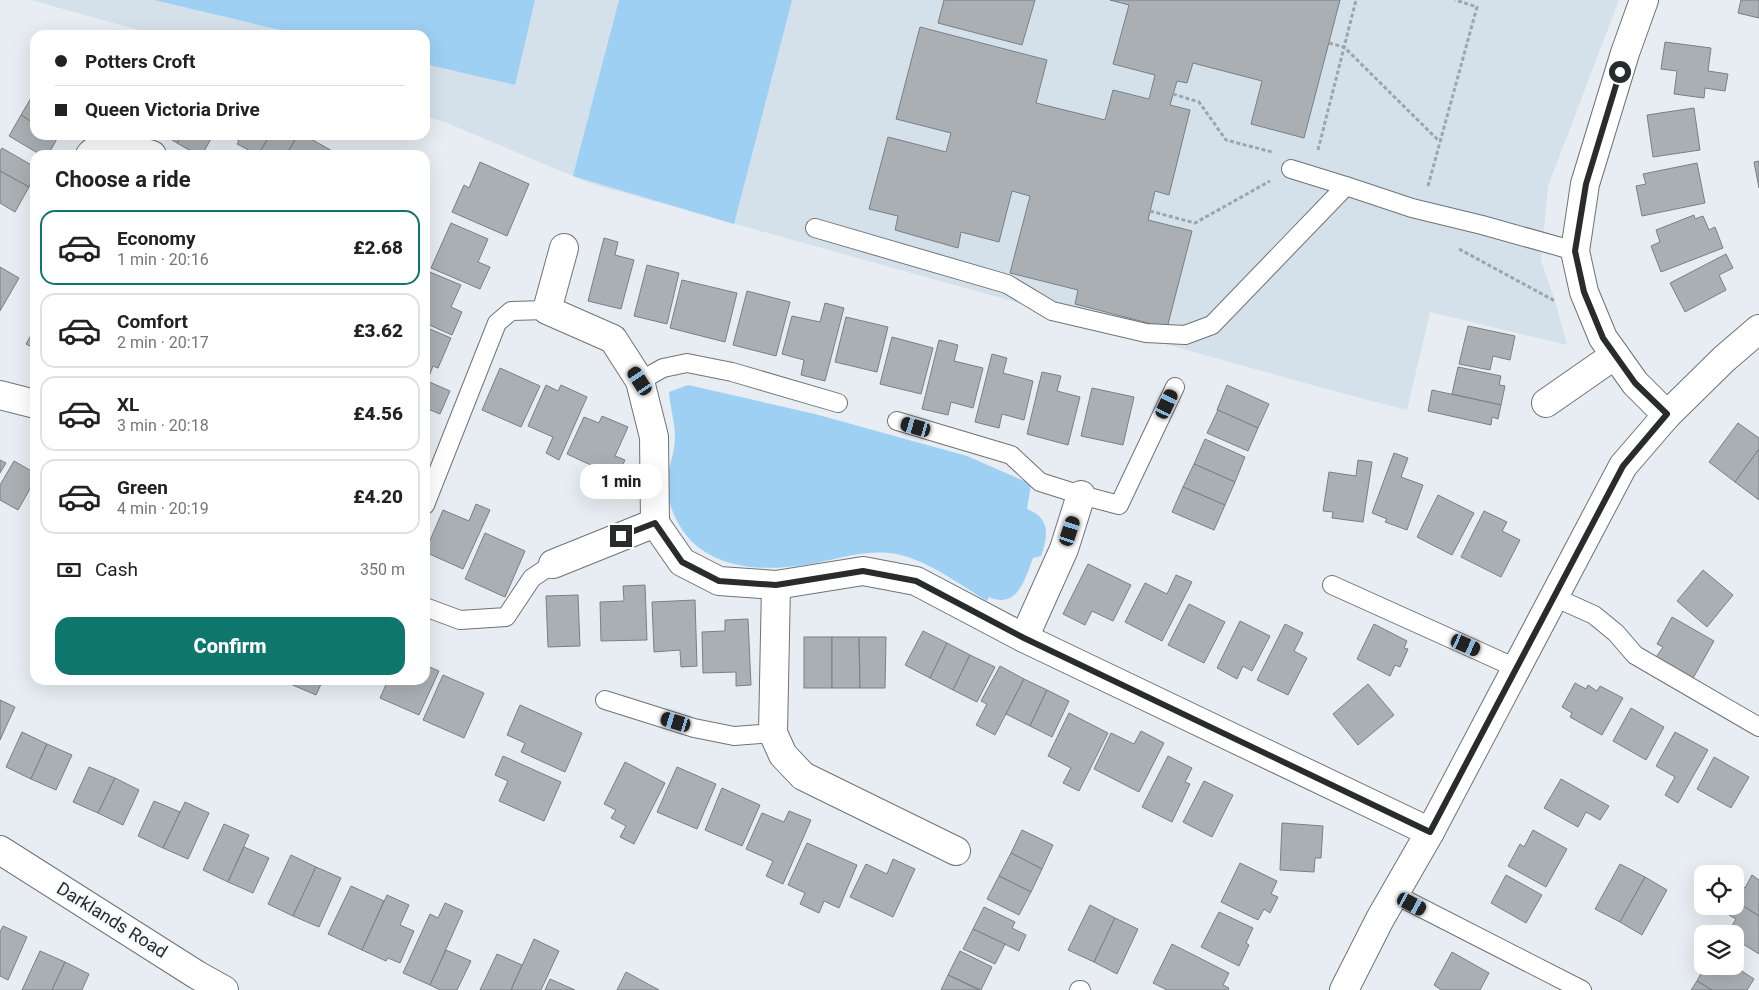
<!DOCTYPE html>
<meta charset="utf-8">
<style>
:root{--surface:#fff;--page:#f2f2f2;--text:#222;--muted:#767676;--line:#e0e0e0;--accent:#0f766e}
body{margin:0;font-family:Roboto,sans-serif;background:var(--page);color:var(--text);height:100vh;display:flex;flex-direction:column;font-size:19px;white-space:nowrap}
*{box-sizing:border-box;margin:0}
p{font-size:16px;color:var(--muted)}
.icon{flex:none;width:28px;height:28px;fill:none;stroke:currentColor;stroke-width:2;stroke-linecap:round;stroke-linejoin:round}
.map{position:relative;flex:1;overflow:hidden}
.details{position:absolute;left:30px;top:150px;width:400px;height:535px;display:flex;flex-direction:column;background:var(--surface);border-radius:15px;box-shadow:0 5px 20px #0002}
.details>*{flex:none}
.hud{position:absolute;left:30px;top:30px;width:400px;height:110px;border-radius:15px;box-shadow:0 5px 20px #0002;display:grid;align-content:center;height:110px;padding:0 25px;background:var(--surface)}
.buttons{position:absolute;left:1694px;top:865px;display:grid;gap:10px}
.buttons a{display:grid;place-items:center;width:50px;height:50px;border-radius:10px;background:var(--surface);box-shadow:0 5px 20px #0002;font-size:25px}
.end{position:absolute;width:22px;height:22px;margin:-11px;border:6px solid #292c2d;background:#fff;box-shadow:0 0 0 2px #fff}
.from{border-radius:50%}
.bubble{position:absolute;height:35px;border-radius:15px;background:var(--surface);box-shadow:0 5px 20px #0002;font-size:16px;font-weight:800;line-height:35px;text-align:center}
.car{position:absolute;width:15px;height:30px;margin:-15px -8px;border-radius:6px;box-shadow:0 0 4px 1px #0007;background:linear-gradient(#222 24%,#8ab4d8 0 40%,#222 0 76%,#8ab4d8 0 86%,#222 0)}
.hud b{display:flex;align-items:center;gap:18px;height:48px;font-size:19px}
.hud b+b{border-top:1px solid var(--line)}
.hud i{width:12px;height:12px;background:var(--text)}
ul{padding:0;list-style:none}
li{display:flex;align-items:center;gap:15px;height:75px;margin:0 10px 8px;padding:0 15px;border:2px solid var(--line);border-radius:15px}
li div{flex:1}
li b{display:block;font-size:19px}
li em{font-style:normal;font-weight:800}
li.selected{border-color:var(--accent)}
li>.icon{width:45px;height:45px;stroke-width:1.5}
h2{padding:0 25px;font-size:22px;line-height:60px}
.pay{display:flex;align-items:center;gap:12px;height:55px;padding:0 25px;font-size:19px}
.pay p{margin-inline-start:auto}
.cta{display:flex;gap:10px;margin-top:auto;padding:10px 25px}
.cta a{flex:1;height:58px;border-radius:15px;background:var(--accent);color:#fff;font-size:20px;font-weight:800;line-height:58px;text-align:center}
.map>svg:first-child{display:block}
</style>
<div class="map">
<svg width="1759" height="990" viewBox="0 0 1759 990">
<rect width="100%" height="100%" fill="#e7edf2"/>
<polygon fill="#d4e0ea" points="31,0 1619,0 1548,186 1541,260 1555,301 1567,345 1430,312 1407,410 1330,390 589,183 445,122 425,116 425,35 157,35"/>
<g fill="#9ed0f4">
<polygon points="154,0 535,0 515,85 425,64 425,35 302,35"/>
<polygon points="619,0 792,0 734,224 573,176"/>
<path d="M688,385L815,414L967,456L1031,484L1027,509C1051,518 1048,536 1041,556L1033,558C1025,578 1018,610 989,597L987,601C959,584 922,556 889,553C858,550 833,561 804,565C744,574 685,564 668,497C663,476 675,458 675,437C675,422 670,407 669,392Z"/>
</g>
<g fill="#a9afb3" stroke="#7a7f83">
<polygon points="944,0 1035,0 1022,45 938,23"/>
<polygon points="1110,0 1340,0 1304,138 1251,124 1262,81 1193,63 1187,83 1177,81 1170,105 1190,110 1169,195 1155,191 1148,220 1192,231 1167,328 1075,304 1078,290 1010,273 1030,196 1012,191 999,242 961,232 958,248 895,230 898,216 869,209 888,137 946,152 951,133 896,119 920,27 1047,60 1036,103 1105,120 1113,90 1149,99 1155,75 1113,64 1129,5"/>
<polygon points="1741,0 1759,0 1759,18 1738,13"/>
<polygon points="1665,42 1711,48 1708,71 1728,74 1725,91 1705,88 1704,98 1674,94 1677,71 1661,69"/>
<polygon points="31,98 35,100 35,124 21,115"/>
<polygon points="1694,108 1700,150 1653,157 1647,115"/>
<polygon points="21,115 35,124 35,135 55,135 58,137 48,155 41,155 9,136"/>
<polygon points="164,135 182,135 177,143"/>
<polygon points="182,135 213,135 202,155 198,155 177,143"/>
<polygon points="228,135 270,135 258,155 237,144 239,141"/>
<polygon points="270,135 298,135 286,155 258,155"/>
<polygon points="298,135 304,135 334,152 332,155 286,155"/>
<polygon points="2,148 35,167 35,176 29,187 0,171 0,151"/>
<polygon points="1759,161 1759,188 1754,162"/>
<polygon points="480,162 529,184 507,236 452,212 464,185 469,188"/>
<polygon points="1697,163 1705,203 1642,216 1636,186 1646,184 1643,174"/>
<polygon points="0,171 29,187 15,212 0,203"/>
<polygon points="1694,215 1695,219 1703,216 1709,230 1715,227 1723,248 1661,272 1651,246 1660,242 1656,230"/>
<polygon points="451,223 488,239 478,262 490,267 480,289 431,268"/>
<polygon points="604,238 618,242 615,255 634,260 621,309 588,301"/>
<polygon points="1726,254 1733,268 1719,275 1726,290 1685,312 1670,283"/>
<polygon points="647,265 679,273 667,324 634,316"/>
<polygon points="0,267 19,278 0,311"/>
<polygon points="425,270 461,285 451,307 462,312 452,335 425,323"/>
<polygon points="682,280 737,293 725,342 670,328"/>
<polygon points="747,291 790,302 776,356 733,345"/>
<polygon points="825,303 844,308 825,381 801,375 804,360 782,354 792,316 820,322"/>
<polygon points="846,317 888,327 877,372 835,362"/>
<polygon points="1468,326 1515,336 1510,360 1493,356 1490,370 1459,364"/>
<polygon points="425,327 451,338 438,368 433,366 428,379 425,378"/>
<polygon points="35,328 35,349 26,344"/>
<polygon points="892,337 933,348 921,394 880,384"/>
<polygon points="939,340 958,345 954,361 983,368 973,408 951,402 948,415 922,409"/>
<polygon points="992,354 1007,358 1003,373 1033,381 1024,420 1002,414 999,428 975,422"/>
<polygon points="1458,367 1501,376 1499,385 1505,386 1501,405 1452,394"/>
<polygon points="500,368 540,386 521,427 482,410"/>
<polygon points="1042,372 1061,376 1057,391 1080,397 1068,445 1027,434"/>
<polygon points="425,380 450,391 440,414 428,409 425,417"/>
<polygon points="546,385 558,391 561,385 587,397 559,460 546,453 553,437 528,426"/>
<polygon points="1227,385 1269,404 1258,428 1217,410"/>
<polygon points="1092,388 1134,397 1123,445 1081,436"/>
<polygon points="1432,390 1501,405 1498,419 1492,417 1491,425 1428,411"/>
<polygon points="1218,410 1258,428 1248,451 1207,433"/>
<polygon points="602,416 628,427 615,456 625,460 612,488 590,478 595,467 567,454 584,417 599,423"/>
<polygon points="1738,423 1759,438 1759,449 1735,482 1709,462"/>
<polygon points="1205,439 1245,457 1235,482 1194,464"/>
<polygon points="1759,449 1759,500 1735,482"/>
<polygon points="1394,453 1408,458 1401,477 1423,485 1407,530 1385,522 1387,519 1372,513"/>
<polygon points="0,460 6,463 0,473"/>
<polygon points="1358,460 1372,462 1363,522 1332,518 1333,512 1323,511 1329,472 1356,476"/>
<polygon points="14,461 35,473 35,480 18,510 0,500 0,485"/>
<polygon points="1194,464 1235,482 1225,505 1183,487"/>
<polygon points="1183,487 1225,505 1214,530 1172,512"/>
<polygon points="1438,495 1474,513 1452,555 1417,537"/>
<polygon points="476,504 490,510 463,569 425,552 443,510 469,521"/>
<polygon points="1484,511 1507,522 1502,531 1520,540 1501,577 1461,557"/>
<polygon points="485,533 525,551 505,597 465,579"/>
<polygon points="1088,564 1131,585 1113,621 1092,611 1085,625 1063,614"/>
<polygon points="1703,570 1733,595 1707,627 1677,601"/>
<polygon points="1176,575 1192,582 1162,641 1125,622 1145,583 1167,594"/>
<polygon points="645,585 647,640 601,641 600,602 624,601 623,586"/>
<polygon points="578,595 580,646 548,647 546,596"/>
<polygon points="695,600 697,666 681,667 680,650 654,652 652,602"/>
<polygon points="1189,604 1225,622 1204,663 1168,645"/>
<polygon points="1672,617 1714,641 1692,680 1655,659 1663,647 1657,644"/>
<polygon points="748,619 751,685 736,686 736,672 703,673 702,632 725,631 725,620"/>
<polygon points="1240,621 1270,636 1252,671 1243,666 1237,679 1217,668"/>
<polygon points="1285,624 1303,633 1294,651 1307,658 1288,695 1257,680"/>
<polygon points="1374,624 1407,641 1404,648 1408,649 1400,667 1395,665 1390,676 1357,659"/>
<polygon points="923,631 947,643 930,678 905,665"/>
<rect x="804" y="637" width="28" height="51"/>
<polygon points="832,637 859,637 860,688 832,688"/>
<polygon points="859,637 886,637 885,688 860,688"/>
<polygon points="947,643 970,655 953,690 930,678"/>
<polygon points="970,655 995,667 977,702 953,690"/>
<polygon points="425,665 439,671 419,715 380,698 388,680 425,680"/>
<polygon points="1000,666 1024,679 995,735 976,725 987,704 981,701"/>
<polygon points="443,675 484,693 464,738 423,720"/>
<polygon points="1024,679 1047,690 1030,726 1006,714"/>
<polygon points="281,680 323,680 316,695"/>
<polygon points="1575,683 1586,689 1588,685 1597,691 1600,686 1623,698 1602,735 1570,717 1572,713 1562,707"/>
<polygon points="1368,684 1394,715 1358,745 1333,714"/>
<polygon points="1047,690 1069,701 1052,737 1030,726"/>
<polygon points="0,700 15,707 0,740"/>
<polygon points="520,705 582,733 565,772 521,752 525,743 507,735"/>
<polygon points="1631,708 1664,727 1646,760 1613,741"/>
<polygon points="1069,713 1108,733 1079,791 1063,783 1071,768 1048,756"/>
<polygon points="1141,731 1164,743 1139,792 1094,769 1111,733 1134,744"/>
<polygon points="22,732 47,744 31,779 6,767"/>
<polygon points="1675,732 1708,750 1678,803 1665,795 1675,777 1656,766"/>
<polygon points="47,744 72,755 56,790 31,779"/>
<polygon points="503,756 561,782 544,821 499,801 508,781 495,775"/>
<polygon points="1168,756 1192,768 1185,782 1190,784 1172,822 1142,807"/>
<polygon points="1714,757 1749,777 1731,808 1697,789"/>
<polygon points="625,762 665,783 634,844 620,837 626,826 611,818 616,810 604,804"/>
<polygon points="89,767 115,778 98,813 73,802"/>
<polygon points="677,767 716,784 697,829 657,812"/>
<polygon points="115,778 139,790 123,825 98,813"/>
<polygon points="1561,779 1609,806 1600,820 1586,812 1578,827 1544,808"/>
<polygon points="1204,781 1233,795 1212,837 1183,822"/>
<polygon points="722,788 760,805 742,846 705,830"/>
<polygon points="154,801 180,812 163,848 138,836"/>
<polygon points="185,802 209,813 188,859 163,848"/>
<polygon points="789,811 811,820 783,884 766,876 773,861 746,849 762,813 784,822"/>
<polygon points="1282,823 1323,826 1321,858 1315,858 1314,872 1280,870"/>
<polygon points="224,824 249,835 228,882 203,870"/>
<polygon points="1022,830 1053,845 1042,869 1011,853"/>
<polygon points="1533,830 1567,849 1546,887 1508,866 1520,844 1524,847"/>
<polygon points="807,843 857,865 839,908 824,901 819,913 800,904 805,893 788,885"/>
<polygon points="244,847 269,858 253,893 228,882"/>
<polygon points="1011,853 1042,869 1031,892 999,876"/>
<polygon points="291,855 316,867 293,916 268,904"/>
<polygon points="893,859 915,869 893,917 850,897 866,864 887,874"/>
<polygon points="1240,863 1277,881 1271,894 1278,897 1270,913 1264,909 1258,920 1221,902"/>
<polygon points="1620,864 1645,877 1620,922 1595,909"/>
<polygon points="316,867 341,878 319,927 293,916"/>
<polygon points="1506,875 1542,895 1526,923 1491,903"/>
<polygon points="1752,875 1759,880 1759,916 1735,901 1735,888 1738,883 1745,888"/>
<polygon points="999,876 1031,892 1019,915 987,899"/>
<polygon points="1645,877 1667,890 1642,935 1620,922"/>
<polygon points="351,886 384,901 362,950 328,934"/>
<polygon points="387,895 409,905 400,925 414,931 400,963 388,958 386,961 362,950"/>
<polygon points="1735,901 1759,916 1759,954 1735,939 1735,934 1727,934 1736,919 1724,912 1727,906 1735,906"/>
<polygon points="445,903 463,911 430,985 403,973 430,914 438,918"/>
<polygon points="1090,905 1115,918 1094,962 1068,950"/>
<polygon points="984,907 1015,922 1012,928 1026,935 1019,951 973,929"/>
<polygon points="1219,912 1253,928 1246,943 1249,945 1239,966 1201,947"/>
<polygon points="1115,918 1138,929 1117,974 1094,962"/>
<polygon points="3,926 27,937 8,980 0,976 0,932"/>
<polygon points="973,929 1005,944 995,964 963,949"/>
<polygon points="534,939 559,951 541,990 511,990"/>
<polygon points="1172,944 1229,973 1223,985 1229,988 1228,990 1167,990 1153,983"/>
<polygon points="446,950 471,961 457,990 440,990 430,985"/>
<polygon points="40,951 65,962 52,990 22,990"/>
<polygon points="960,951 992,967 981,990 948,975"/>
<polygon points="1452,952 1489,973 1480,990 1441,990 1434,985"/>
<polygon points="497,954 522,965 513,985 511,990 480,990"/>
<polygon points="65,962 89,974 82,990 52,990"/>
<polygon points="1705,966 1734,966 1754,979 1747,990 1712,990 1697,981"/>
<polygon points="626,972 659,990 617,990"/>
<polygon points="948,975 979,990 941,990"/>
<polygon points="550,979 575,990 545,990"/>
<polygon points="1697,981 1712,990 1691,990"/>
</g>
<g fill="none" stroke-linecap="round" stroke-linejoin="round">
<defs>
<g id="service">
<polyline points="1291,169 1346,186"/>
<polyline points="815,228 1007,284 1052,311 1146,333 1185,335 1212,325 1346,186 1412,208 1482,225 1575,251"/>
<polyline points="640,381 663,368 687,363 732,372 838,403"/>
<polyline points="897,421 1011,455 1040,482 1081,495 1119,505 1175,387"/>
<polyline points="425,505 497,323 511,311 547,310"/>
<polyline points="1332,585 1516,668"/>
<polyline points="1554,597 1594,615 1616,633 1635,655 1759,727"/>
<polyline points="425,607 460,620 506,617 532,578 553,564"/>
<polyline points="605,700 694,728 734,736 773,733"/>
<polyline points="1394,894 1582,990"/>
<polyline points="1079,990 1081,990"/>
</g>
<g id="minor">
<polyline points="1644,0 1625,53 1585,184 1575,251 1584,292 1603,338 1635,383 1667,415"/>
<path d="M90,155C92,153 94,151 96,150C107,145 140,151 152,155"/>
<polyline points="564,248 547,310 613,339 640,381 654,437 655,523 682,562 719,581 776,585 863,571 916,581 1024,638 1430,832"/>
<polyline points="0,395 35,404"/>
<polyline points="1546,403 1615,355"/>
<polyline points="553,564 655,523"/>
<polyline points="776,585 773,733 783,755 803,776 956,851"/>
<polyline points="1024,638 1064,549 1081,495"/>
<polyline points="1344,990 1380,919 1430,832 1623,466 1667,415 1724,359 1759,329"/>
</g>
<polyline id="tertiary" points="0,850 197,975 224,990"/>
</defs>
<use href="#service" stroke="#6e7377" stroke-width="20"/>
<use href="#minor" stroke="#6e7377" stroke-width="30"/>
<use href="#tertiary" stroke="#6e7377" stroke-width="30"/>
<g stroke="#9fa4a8" stroke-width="3" stroke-dasharray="4 2.5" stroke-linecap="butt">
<polyline points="1329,43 1344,47 1439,141"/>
<polyline points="1173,94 1199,102 1226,140 1272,152"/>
<polyline points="1318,150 1356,0"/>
<polyline points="1428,186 1477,7 1455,0"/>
<polyline points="1150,211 1195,223 1270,181"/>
<polyline points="1459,249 1555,301"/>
</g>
<use href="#service" stroke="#fff" stroke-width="18"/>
<use href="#minor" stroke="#fff" stroke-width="28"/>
<use href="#tertiary" stroke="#fff" stroke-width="28"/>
</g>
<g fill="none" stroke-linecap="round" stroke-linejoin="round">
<polyline stroke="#292c2d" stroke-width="6" points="621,536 655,523 682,562 719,581 776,585 863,571 916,581 1024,638 1430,832 1623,466 1667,414 1635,383 1603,338 1584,292 1575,251 1586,184 1620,72"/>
</g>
<g text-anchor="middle" stroke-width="4.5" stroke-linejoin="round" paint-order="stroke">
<g font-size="18" fill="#292c2d" stroke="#f6fafe">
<text transform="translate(112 920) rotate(32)" y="6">Darklands Road</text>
</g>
</g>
</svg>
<div class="buttons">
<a><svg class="icon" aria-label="locate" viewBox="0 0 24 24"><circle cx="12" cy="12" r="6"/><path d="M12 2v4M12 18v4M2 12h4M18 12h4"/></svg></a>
<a><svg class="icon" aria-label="layers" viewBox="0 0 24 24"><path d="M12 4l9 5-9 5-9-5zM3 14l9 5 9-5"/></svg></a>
</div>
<i class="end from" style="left:1620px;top:72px"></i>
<i class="end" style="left:621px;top:536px"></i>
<div class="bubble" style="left:580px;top:464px;width:82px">1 min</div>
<i class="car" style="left:640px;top:381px;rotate:327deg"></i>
<i class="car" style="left:1167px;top:404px;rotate:25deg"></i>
<i class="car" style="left:916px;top:427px;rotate:286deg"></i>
<i class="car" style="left:1070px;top:531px;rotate:18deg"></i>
<i class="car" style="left:1466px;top:645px;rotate:114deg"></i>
<i class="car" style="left:676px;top:722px;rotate:287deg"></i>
<i class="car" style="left:1412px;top:904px;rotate:118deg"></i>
<div class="hud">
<b><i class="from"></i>Potters Croft</b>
<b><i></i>Queen Victoria Drive</b>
</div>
<section class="details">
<h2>Choose a ride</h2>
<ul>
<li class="selected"><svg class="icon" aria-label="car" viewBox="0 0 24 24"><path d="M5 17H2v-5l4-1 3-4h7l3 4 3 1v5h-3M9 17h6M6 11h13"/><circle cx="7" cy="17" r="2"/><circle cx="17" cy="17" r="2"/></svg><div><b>Economy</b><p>1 min · 20:16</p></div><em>£2.68</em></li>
<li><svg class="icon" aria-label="car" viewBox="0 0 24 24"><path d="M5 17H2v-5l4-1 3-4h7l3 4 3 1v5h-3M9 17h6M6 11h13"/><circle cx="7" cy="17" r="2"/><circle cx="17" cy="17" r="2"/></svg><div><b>Comfort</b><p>2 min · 20:17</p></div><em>£3.62</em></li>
<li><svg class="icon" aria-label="car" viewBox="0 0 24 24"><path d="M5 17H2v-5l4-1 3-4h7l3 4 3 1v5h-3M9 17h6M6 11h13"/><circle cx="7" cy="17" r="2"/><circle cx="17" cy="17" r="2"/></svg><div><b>XL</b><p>3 min · 20:18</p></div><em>£4.56</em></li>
<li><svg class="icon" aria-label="car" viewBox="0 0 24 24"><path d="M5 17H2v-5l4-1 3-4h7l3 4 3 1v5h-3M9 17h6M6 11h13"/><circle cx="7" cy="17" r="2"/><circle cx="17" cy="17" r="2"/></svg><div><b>Green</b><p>4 min · 20:19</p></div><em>£4.20</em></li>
</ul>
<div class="pay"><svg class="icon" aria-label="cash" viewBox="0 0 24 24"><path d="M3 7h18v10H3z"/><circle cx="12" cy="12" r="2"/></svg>Cash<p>350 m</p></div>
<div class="cta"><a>Confirm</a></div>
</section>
</div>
